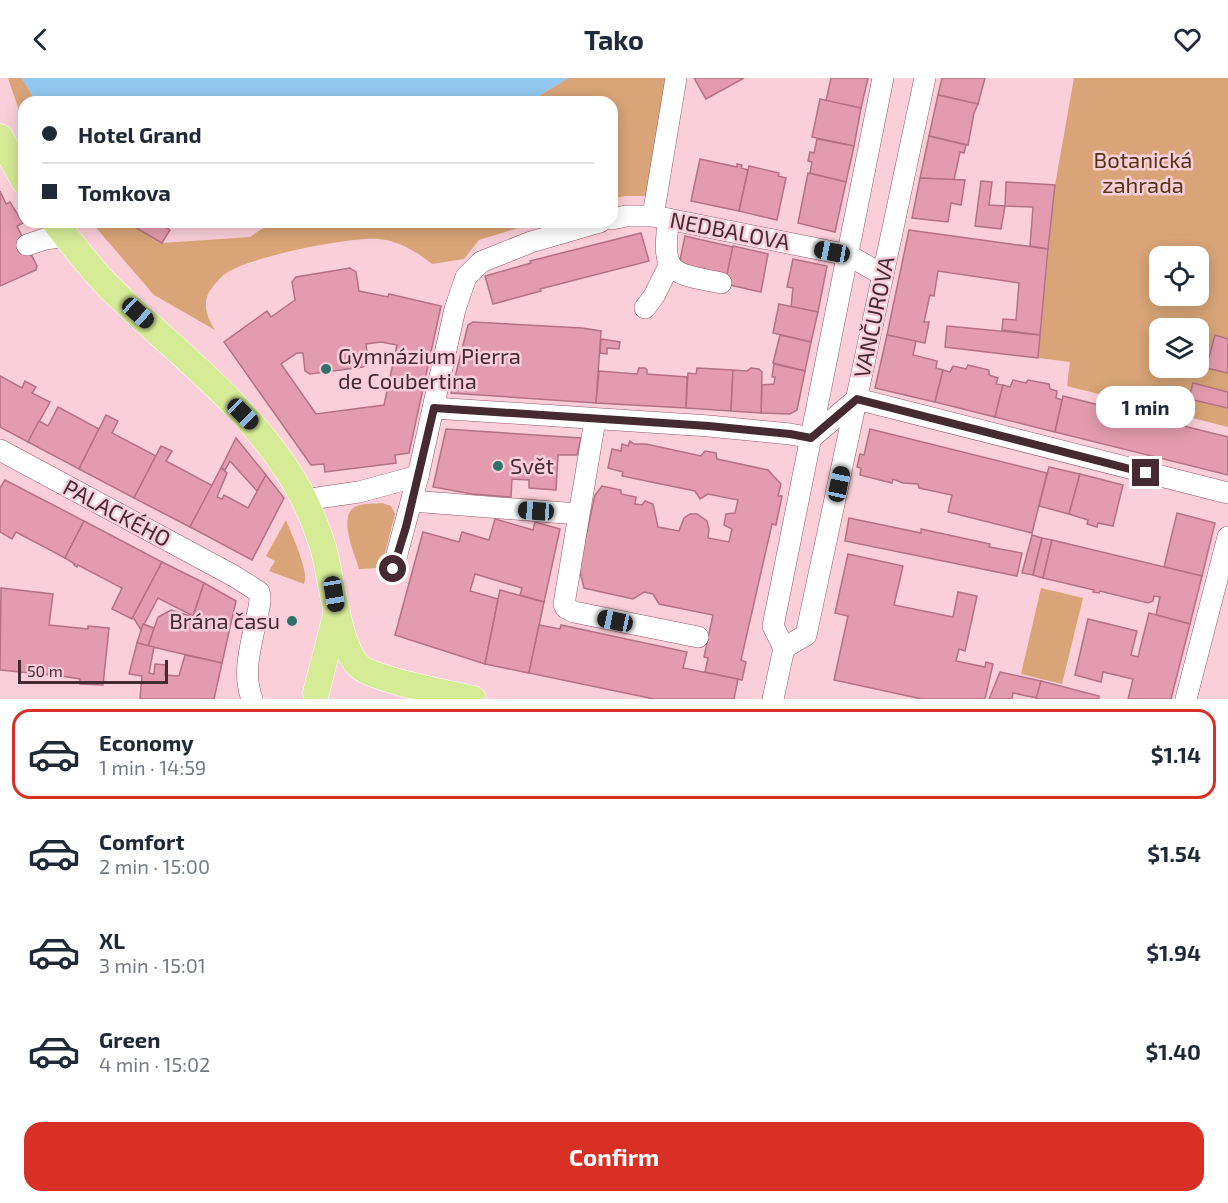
<!DOCTYPE html>
<meta charset="utf-8">
<style>
:root{--surface:#fff;--page:#f6f6f7;--text:#1f2937;--muted:#747a83;--line:#e0e1e3;--accent:#d93025}
body{margin:0;font-family:"Exo 2",sans-serif;background:var(--page);color:var(--text);height:100vh;display:flex;flex-direction:column;font-size:22px;white-space:nowrap}
*{box-sizing:border-box;margin:0}
p{font-size:20px;color:var(--muted)}
.icon{flex:none;width:33px;height:33px;fill:none;stroke:currentColor;stroke-width:2;stroke-linecap:round;stroke-linejoin:round}
.map{position:relative;height:621px;overflow:hidden}
.drawer{display:flex;flex-direction:column;background:var(--surface);flex:1}
.drawer>*{flex:none}
.banner{position:absolute;left:18px;top:18px;width:600px;height:132px;border-radius:18px;box-shadow:0 3px 15px #0003;display:grid;align-content:center;height:132px;padding:0 24px;background:var(--surface)}
.controls{position:absolute;left:1149px;top:168px;display:grid;gap:12px}
.controls a{display:grid;place-items:center;width:60px;height:60px;border-radius:12px;background:var(--surface);box-shadow:0 3px 15px #0003;font-size:30px}
.scale{position:absolute;left:18px;bottom:15px;width:150px;box-sizing:border-box;padding-left:6px;border:3px solid #462a32;border-top:0;font-size:16px;line-height:21px;white-space:nowrap;color:#462a32;-webkit-text-stroke:4px #fbcfda;paint-order:stroke}
.end{position:absolute;width:27px;height:27px;margin:-14px;border:8px solid #462a32;background:#fff;box-shadow:0 0 0 3px #fff}
.from{border-radius:50%}
.bubble{position:absolute;height:42px;border-radius:18px;background:var(--surface);box-shadow:0 3px 15px #0003;font-size:20px;font-weight:700;line-height:42px;text-align:center}
.car{position:absolute;width:18px;height:36px;margin:-18px -9px;border-radius:8px;box-shadow:0 0 4px 2px #0007;background:linear-gradient(#222 24%,#8ab4d8 0 40%,#222 0 76%,#8ab4d8 0 86%,#222 0)}
.banner b{display:flex;align-items:center;gap:21px;height:57px;font-size:22px}
.banner b+b{border-top:2px solid var(--line)}
.banner i{width:15px;height:15px;background:var(--text)}
ul{padding:10px 0 0;list-style:none}
li{display:flex;align-items:center;gap:18px;height:90px;margin:0 12px 9px;padding:0 12px;border:3px solid transparent;border-radius:18px}
li div{flex:1}
li b{display:block;font-size:22px}
li em{font-style:normal;font-weight:700}
li.on{border-color:var(--accent)}
li>.icon{width:54px;height:54px;stroke-width:1.5}
.action{display:flex;gap:12px;margin-top:auto;padding:12px 24px}
.action a{flex:1;height:69px;border-radius:18px;background:var(--accent);color:#fff;font-size:24px;font-weight:700;line-height:69px;text-align:center}
header{display:flex;justify-content:space-between;align-items:center;height:78px;padding:0 24px;background:var(--surface);font-size:27px;font-weight:700}
.map>svg:first-child{display:block}
</style>
<header><svg class="icon" aria-label="back" viewBox="0 0 24 24"><path d="M15 5l-7 7 7 7"/></svg>Tako<svg class="icon" aria-label="heart" viewBox="0 0 24 24"><path d="M12 20l-8-8c-3-5 5-10 8-4 3-6 11-1 8 4z"/></svg></header>
<div class="map">
<svg width="1228" height="621" viewBox="0 0 1228 621">
<rect width="100%" height="100%" fill="#fbcfda"/>
<g fill="#d9a578" fill-rule="evenodd">
<polygon points="8,0 22,0 36,24 24,24 24,47"/>
<polygon points="568,0 669,0 649,118 625,118 612,121 612,24 529,24"/>
<path d="M1074,0H1228V349L1067,308L1070,284L1038,280L1055,107ZM1160,178H1198V218H1160ZM1160,250H1198V290H1160Z"/>
<path d="M91,144H126L162,165L250,159L266,148V144H537L479,162L464,181L432,186C417,174 399,163 379,161C348,159 254,178 228,194C222,197 213,208 209,214C202,228 208,240 215,252L154,217Z"/>
<path d="M382,425L391,428L395,436L381,490L359,491C355,476 336,436 357,428C364,425 374,426 382,425Z"/>
<path d="M286,442C291,456 310,494 304,506L269,493L275,483L266,478Z"/>
<polygon points="1041,510 1083,520 1062,606 1021,596"/>
</g>
<polygon fill="#93c8f0" points="22,0 568,0 529,24 36,24"/>
<g fill="#e39caf" stroke="#b47184" stroke-width="1.5" fill-rule="evenodd">
<polygon points="694,0 744,0 706,21"/>
<polygon points="831,0 868,0 861,30 826,23"/>
<polygon points="942,0 985,0 978,26 938,17"/>
<polygon points="938,17 978,26 974,35 968,67 929,58"/>
<polygon points="820,21 861,30 854,68 812,59"/>
<polygon points="929,58 966,67 964,75 960,74 954,102 920,100"/>
<polygon points="817,61 854,68 846,104 810,95 812,84 808,83 810,74 814,75"/>
<polygon points="700,81 737,89 737,86 742,87 741,90 748,92 739,133 691,123"/>
<polygon points="749,88 779,95 778,98 786,100 777,142 739,133"/>
<polygon points="808,95 846,104 835,154 798,145"/>
<polygon points="920,100 965,102 961,127 951,125 948,144 912,140"/>
<polygon points="981,103 992,104 989,127 1005,128 1001,151 975,148"/>
<polygon points="1006,104 1055,107 1048,171 1030,168 1033,129 1005,128"/>
<polygon points="0,113 6,126 10,124 23,145 17,148 37,188 36,192 0,208"/>
<polygon points="126,144 158,144 170,152 162,165"/>
<polygon points="909,152 1048,171 1040,257 1002,252 1003,241 1016,242 1019,205 938,193 934,218 930,217 924,244 929,244 925,265 887,257"/>
<polygon points="641,155 649,183 540,211 541,213 493,226 485,198 531,185 530,183"/>
<polygon points="685,158 733,169 727,197 679,187"/>
<polygon points="733,168 768,176 761,214 725,206"/>
<polygon points="793,181 827,188 818,234 791,229 793,210 787,209"/>
<path d="M350,190L356,194L359,213L388,219L389,216L441,228L409,375L395,377L396,385L325,394L324,386L311,387L224,264L267,233L271,239L295,222L292,204L296,199ZM381,264L397,267L384,327L316,336L281,286L297,275H303L305,293L310,296L363,289L367,286L368,282L366,266Z"/>
<polygon points="779,226 818,234 811,264 773,255"/>
<polygon points="473,244 582,250 601,253 596,325 451,315 468,247"/>
<polygon points="947,248 1040,257 1038,280 945,269"/>
<polygon points="780,257 811,264 805,293 773,285"/>
<polygon points="887,257 916,263 913,277 937,283 936,290 943,292 935,324 875,310"/>
<polygon points="1215,257 1228,261 1228,295 1206,290"/>
<polygon points="601,261 620,264 619,271 607,270 607,276 600,275"/>
<polygon points="774,286 805,293 797,332 790,336 761,335 762,307 774,306 775,299 772,299"/>
<polygon points="968,287 989,292 989,297 998,300 996,306 1003,307 995,339 935,324 943,292 950,294 953,288 966,291"/>
<polygon points="639,290 645,290 647,292 647,296 687,299 686,330 596,325 599,293 637,296"/>
<polygon points="697,290 733,292 731,333 686,330 688,295 696,296"/>
<polygon points="751,290 759,291 762,294 761,335 731,333 733,292 747,293"/>
<polygon points="0,298 22,310 25,303 36,309 32,315 50,324 28,364 0,349"/>
<polygon points="1013,302 1026,305 1028,302 1049,306 1050,311 1057,313 1056,320 1062,322 1055,354 995,339 1003,307 1010,309"/>
<polygon points="1193,305 1228,314 1228,330 1189,321"/>
<polygon points="1063,318 1228,359 1228,397 1055,354"/>
<polygon points="58,329 99,351 79,391 28,364 39,343 48,348"/>
<polygon points="106,337 118,343 112,355 156,378 134,420 79,391"/>
<polygon points="446,351 581,360 577,377 558,377 556,412 529,410 529,402 512,401 511,419 472,416 433,409"/>
<polygon points="870,351 1047,395 1032,455 948,434 952,417 919,410 918,406 903,405 893,401 892,405 860,397 861,390 857,389 860,376 864,377"/>
<polygon points="236,360 266,397 257,413 230,383 225,392 221,390"/>
<polygon points="630,363 634,366 646,366 701,378 705,373 716,375 717,381 768,392 781,406 778,418 782,418 776,447 772,446 741,582 746,584 742,602 705,594 708,580 704,579 713,537 659,526 653,516 644,514 633,521 584,510 579,490 595,417 602,408 621,412 621,416 636,419 635,426 642,427 645,423 653,426 658,449 679,453 684,440 690,436 697,436 707,443 709,451 708,460 729,464 732,451 724,447 726,436 735,435 738,422 708,416 700,421 695,413 622,398 623,394 608,390 612,371 621,373 622,366 628,368"/>
<polygon points="161,368 172,373 166,383 213,408 190,449 134,420"/>
<polygon points="1049,389 1080,396 1069,436 1039,428"/>
<polygon points="221,390 227,395 217,419 222,421 224,417 248,430 266,397 284,420 252,482 190,449"/>
<polygon points="1080,396 1123,407 1113,448 1098,445 1097,449 1087,446 1088,442 1069,436"/>
<polygon points="5,402 84,443 65,480 16,454 12,461 0,454 0,410"/>
<polygon points="1177,435 1215,445 1202,498 1164,489"/>
<polygon points="849,440 921,455 921,451 990,466 989,469 1022,475 1017,498 845,463"/>
<polygon points="495,441 533,452 535,444 560,451 544,524 520,517 522,510 475,496 470,513 498,521 485,586 395,557 423,454 459,464 462,454 489,462"/>
<polygon points="84,443 162,484 132,541 112,531 122,510 78,487 77,489 74,487 75,486 65,480"/>
<polygon points="1032,457 1042,460 1033,497 1022,495"/>
<polygon points="1042,460 1052,462 1043,500 1033,497"/>
<polygon points="1052,462 1202,498 1190,546 1156,537 1160,519 1154,518 1153,523 1148,525 1100,513 1099,515 1093,514 1094,512 1043,500"/>
<polygon points="848,476 903,488 894,527 953,539 958,514 977,518 965,573 959,571 956,583 985,589 986,584 993,586 985,621 922,621 834,602 848,538 835,535"/>
<polygon points="162,484 204,505 193,538 158,520 141,552 133,539"/>
<polygon points="204,505 236,523 222,585 148,568 158,539 171,532 193,539"/>
<polygon points="1,510 53,516 49,547 88,551 88,548 109,550 103,607 80,606 80,601 61,598 0,592"/>
<polygon points="500,512 544,524 529,595 485,586"/>
<polygon points="1149,535 1190,546 1171,621 1128,621 1133,601 1103,594 1101,604 1075,597 1088,541 1137,553 1131,577 1138,579"/>
<polygon points="143,546 154,550 148,568 137,565"/>
<polygon points="539,547 560,551 561,547 687,574 683,590 738,601 734,621 654,621 529,595"/>
<polygon points="137,565 154,569 149,595 154,596 155,586 166,587 165,597 179,598 185,577 222,585 214,621 140,621 142,598 129,596"/>
<polygon points="1000,594 1041,603 1037,620 1013,615 1012,621 989,621"/>
<polygon points="1041,603 1099,618 1099,621 1036,621"/>
</g>
<g fill="none" stroke-linecap="round" stroke-linejoin="round">
<defs>
<g id="minor">
<polyline points="653,138 676,0"/>
<polyline points="612,141 626,138 653,138 848,177 883,197"/>
<path d="M669,141C660,197 672,195 721,205"/>
<polyline points="27,167 45,161 66,158"/>
<polyline points="645,230 654,218 670,186"/>
<polyline points="857,321 1228,415"/>
<polyline points="434,330 709,348 790,356 811,360"/>
<polyline points="595,342 564,526 566,530 574,534 698,559"/>
<polyline points="811,360 857,321"/>
<path d="M0,372L234,498L259,514C262,523 258,533 256,542C251,569 242,594 252,621"/>
<polyline points="304,422 359,414 418,398"/>
<polyline points="412,423 578,436"/>
<polyline points="393,491 418,398 455,231 466,199 481,184 531,164 600,144"/>
<polyline points="784,570 806,557 925,0"/>
<polyline points="773,621 784,570 773,548 883,0"/>
<polyline points="1186,621 1228,459"/>
</g>
<g id="major">
<polyline points="0,59 24,103"/>
<path d="M55,144C72,166 90,190 110,210C174,273 247,325 294,403C306,423 316,447 323,469C331,497 339,573 360,589C378,603 448,615 473,621"/>
<polyline points="316,615 337,533"/>
</g>
</defs>
<use href="#minor" stroke="#955568" stroke-width="22"/>
<use href="#major" stroke="#fff" stroke-width="27"/>
<use href="#minor" stroke="#fff" stroke-width="21"/>
<use href="#major" stroke="#d6eb96" stroke-width="26"/>
</g>
<g fill="none" stroke-linecap="round" stroke-linejoin="round">
<polyline stroke="#462a32" stroke-width="8" points="393,491 406,449 434,330 709,348 790,356 811,360 857,321 1146,395"/>
</g>
<g fill="#2d7368" stroke="#fbcfda" stroke-width="2">
<circle cx="326" cy="291" r="6"/>
<circle cx="498" cy="388" r="6"/>
<circle cx="292" cy="543" r="6"/>
</g>
<g text-anchor="middle" stroke-width="5" stroke-linejoin="round" paint-order="stroke">
<g font-size="22" fill="#553415" stroke="#fbcfda">
<text x="1143" y="90">Botanická<tspan x="1143" dy="25">zahrada</tspan></text>
</g>
<g font-size="22" fill="#462a32" stroke="#fbcfda">
<text transform="translate(730 153) rotate(11)" y="8">NEDBALOVA</text>
<text transform="translate(874 239) rotate(-78)" y="8">VANČUROVA</text>
<text transform="translate(117 435) rotate(28)" y="8">PALACKÉHO</text>
</g>
<g font-size="22" fill="#462a32" stroke="#fbcfda" text-anchor="start">
<text x="338" y="286">Gymnázium Pierra<tspan x="338" dy="25">de Coubertina</tspan></text>
<text x="510" y="396">Svět</text>
<text x="280" y="551" text-anchor="end">Brána času</text>
</g>
</g>
</svg>
<div class="controls">
<a><svg class="icon" aria-label="locate" viewBox="0 0 24 24"><circle cx="12" cy="12" r="6"/><path d="M12 2v4M12 18v4M2 12h4M18 12h4"/></svg></a>
<a><svg class="icon" aria-label="layers" viewBox="0 0 24 24"><path d="M12 4l9 5-9 5-9-5zM3 14l9 5 9-5"/></svg></a>
</div>
<div class="scale">50 m</div>
<i class="end from" style="left:393px;top:491px"></i>
<i class="end" style="left:1146px;top:395px"></i>
<div class="bubble" style="left:1096px;top:308px;width:99px">1 min</div>
<i class="car" style="left:832px;top:174px;rotate:281deg"></i>
<i class="car" style="left:138px;top:235px;rotate:132deg"></i>
<i class="car" style="left:243px;top:336px;rotate:135deg"></i>
<i class="car" style="left:839px;top:406px;rotate:12deg"></i>
<i class="car" style="left:536px;top:433px;rotate:274deg"></i>
<i class="car" style="left:334px;top:516px;rotate:171deg"></i>
<i class="car" style="left:615px;top:543px;rotate:282deg"></i>
<div class="banner">
<b><i class="from"></i>Hotel Grand</b>
<b><i></i>Tomkova</b>
</div>
</div>
<section class="drawer">
<ul>
<li class="on"><svg class="icon" aria-label="car" viewBox="0 0 24 24"><path d="M5 17H2v-5l4-1 3-4h7l3 4 3 1v5h-3M9 17h6M6 11h13"/><circle cx="7" cy="17" r="2"/><circle cx="17" cy="17" r="2"/></svg><div><b>Economy</b><p>1 min · 14:59</p></div><em>$1.14</em></li>
<li><svg class="icon" aria-label="car" viewBox="0 0 24 24"><path d="M5 17H2v-5l4-1 3-4h7l3 4 3 1v5h-3M9 17h6M6 11h13"/><circle cx="7" cy="17" r="2"/><circle cx="17" cy="17" r="2"/></svg><div><b>Comfort</b><p>2 min · 15:00</p></div><em>$1.54</em></li>
<li><svg class="icon" aria-label="car" viewBox="0 0 24 24"><path d="M5 17H2v-5l4-1 3-4h7l3 4 3 1v5h-3M9 17h6M6 11h13"/><circle cx="7" cy="17" r="2"/><circle cx="17" cy="17" r="2"/></svg><div><b>XL</b><p>3 min · 15:01</p></div><em>$1.94</em></li>
<li><svg class="icon" aria-label="car" viewBox="0 0 24 24"><path d="M5 17H2v-5l4-1 3-4h7l3 4 3 1v5h-3M9 17h6M6 11h13"/><circle cx="7" cy="17" r="2"/><circle cx="17" cy="17" r="2"/></svg><div><b>Green</b><p>4 min · 15:02</p></div><em>$1.40</em></li>
</ul>
<div class="action"><a>Confirm</a></div>
</section>
